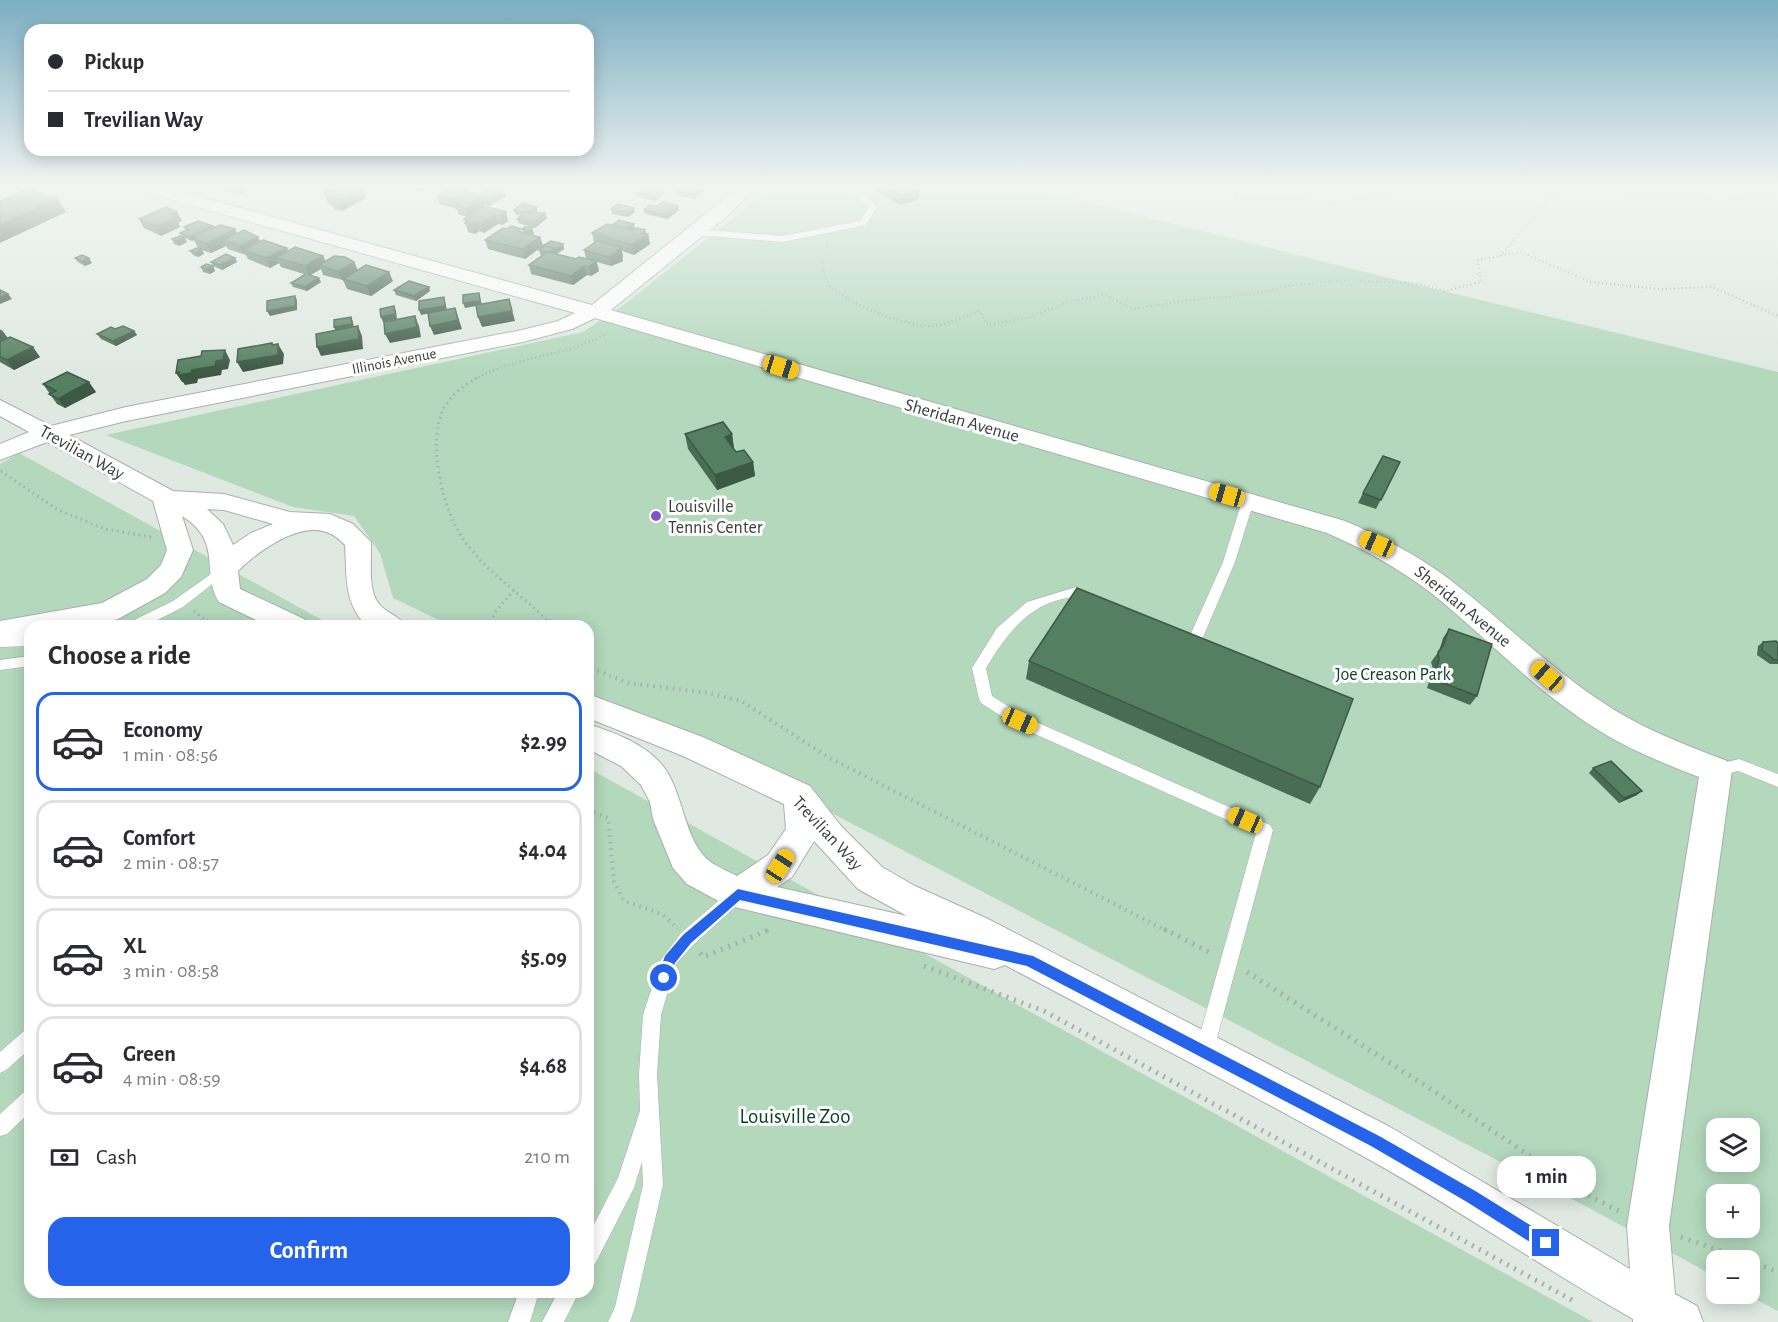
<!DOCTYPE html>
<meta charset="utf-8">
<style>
:root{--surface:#fff;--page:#f2f2f3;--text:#2b2b33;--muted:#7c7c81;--line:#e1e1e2;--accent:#2563eb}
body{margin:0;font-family:"Alegreya Sans",sans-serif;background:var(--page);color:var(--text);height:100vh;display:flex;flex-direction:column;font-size:22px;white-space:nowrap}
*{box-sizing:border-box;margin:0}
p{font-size:20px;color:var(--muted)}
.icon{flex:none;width:33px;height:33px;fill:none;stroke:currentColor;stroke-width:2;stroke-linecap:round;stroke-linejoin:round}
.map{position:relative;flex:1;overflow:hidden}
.sheet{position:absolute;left:24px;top:620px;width:570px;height:678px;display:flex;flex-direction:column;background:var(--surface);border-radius:18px;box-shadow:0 3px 15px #0003}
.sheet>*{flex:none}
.guide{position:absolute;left:24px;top:24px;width:570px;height:132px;border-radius:18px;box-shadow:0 3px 15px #0003;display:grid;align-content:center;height:132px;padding:0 24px;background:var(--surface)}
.buttons{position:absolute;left:1706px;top:1118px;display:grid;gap:12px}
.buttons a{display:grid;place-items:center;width:54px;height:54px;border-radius:12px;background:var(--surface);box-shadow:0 3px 15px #0003;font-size:30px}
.end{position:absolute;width:27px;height:27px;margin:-14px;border:8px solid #2563eb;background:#fff;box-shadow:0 0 0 3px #fff}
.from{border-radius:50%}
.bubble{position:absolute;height:42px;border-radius:18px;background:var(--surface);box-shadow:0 3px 15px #0003;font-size:20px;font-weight:700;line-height:42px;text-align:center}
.car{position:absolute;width:18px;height:36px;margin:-18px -9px;border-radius:8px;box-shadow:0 0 4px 2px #0007;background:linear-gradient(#f5c518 24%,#345 0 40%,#f5c518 0 76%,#345 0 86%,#f5c518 0)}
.guide b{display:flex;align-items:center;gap:21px;height:57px;font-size:22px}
.guide b+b{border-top:2px solid var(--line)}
.guide i{width:15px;height:15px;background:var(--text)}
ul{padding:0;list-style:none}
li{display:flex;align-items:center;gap:18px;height:99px;margin:0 12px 9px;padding:0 12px;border:3px solid var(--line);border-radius:18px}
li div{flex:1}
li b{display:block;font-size:22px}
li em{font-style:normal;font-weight:700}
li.on{border-color:var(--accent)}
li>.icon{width:54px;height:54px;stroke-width:1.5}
h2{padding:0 24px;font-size:27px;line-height:72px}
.pay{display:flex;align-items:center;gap:15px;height:66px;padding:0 24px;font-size:22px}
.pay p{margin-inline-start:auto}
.action{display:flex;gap:12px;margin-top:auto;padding:12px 24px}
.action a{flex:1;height:69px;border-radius:18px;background:var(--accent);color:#fff;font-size:24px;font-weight:700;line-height:69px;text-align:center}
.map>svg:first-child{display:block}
</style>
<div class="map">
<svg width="1778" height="1322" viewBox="0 0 1778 1322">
<rect width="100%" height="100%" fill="#dfe9e1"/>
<g fill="#b3d8bc" fill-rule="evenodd">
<path d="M771,188H1031L1385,277L1778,372V1311L1744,1293H1749V1260H1716V1277L1589,1208L799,796L588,693V626L449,625L393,598L380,553L354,516L293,507L106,435L583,332L625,304ZM1716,1128H1749V1161H1716ZM1716,1194H1749V1227H1716Z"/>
<polygon points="19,453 331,625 30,626 30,1292 588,1292 588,768 1593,1322 0,1322 0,464"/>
</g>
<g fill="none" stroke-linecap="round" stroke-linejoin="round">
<defs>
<g id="lane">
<polygon points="847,188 856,188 877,207 866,225 782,242 696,235 692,232 696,229 782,236 860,221 869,207"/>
<polygon points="1248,497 1254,501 1235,562 1201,642 1191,642 1189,638 1223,562 1242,501"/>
<polygon points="225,564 231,568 229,571 183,607 146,626 127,626 128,623 173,601"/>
<path d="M1076,587L1096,595L1097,598L1096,601C1087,604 1081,597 1073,597C1029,602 1007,634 986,668L992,696L1025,717L1270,825L1273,830L1214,1049L1211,1055L1205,1058L1199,1055L1196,1049L1256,833L1015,725L981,703L979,699L972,668L997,628L1027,602Z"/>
<polygon points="30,636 30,646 0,647 0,637"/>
<polygon points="30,656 30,666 0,670 0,660"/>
<polygon points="1739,759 1778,774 1778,787 1738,771 1716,776 1711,774 1709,770 1711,766"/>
<polygon points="738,887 744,889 746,894 744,899 693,945 676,964 661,1015 657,1074 663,1185 635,1307 630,1322 608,1322 615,1307 643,1185 642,1162 634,1188 595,1264 588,1267 588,1236 618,1178 640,1111 639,1074 643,1015 661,960 681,933 732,889"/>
<polygon points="30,1028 30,1049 6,1070 0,1073 0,1052 24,1031"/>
<polygon points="30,1091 30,1112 7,1134 0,1136 0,1114 23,1093"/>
<polygon points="519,1292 539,1292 530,1322 508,1322"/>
<polygon points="558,1292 579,1292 564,1322 542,1322"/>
</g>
<path id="street" d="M142,188H168L592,305L738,188H756L726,217L611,310L1345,521C1382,537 1417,555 1449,579C1500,618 1545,664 1599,700C1638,727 1682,744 1727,761L1732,770L1669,1226L1675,1294L1697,1306L1703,1322H1633V1319C1541,1267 1454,1206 1361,1155C1243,1089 1123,1028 1005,965L994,969L726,905L687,884L673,868L653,819L650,802L641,785L621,766L588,749V724C615,733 644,743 663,766C685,794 683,843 712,863C720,868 729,872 737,876L768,855L786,829L784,804L683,756L588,718V694L705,738L810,786L841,826L882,867L915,886L986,918L1390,1127L1630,1269L1627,1226L1699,777C1657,761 1614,743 1577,716C1524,679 1480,632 1430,592C1398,568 1364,549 1327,533L595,318L572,329L523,342L126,421L69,435L173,491L224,494L290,512L330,514L353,524L371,542C372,559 367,590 379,604C387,614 399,615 405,626H367C343,603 347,575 345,545C340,540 334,534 326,532C298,522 257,552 238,571L240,589L304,619L308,626H268L219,602C200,569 224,543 182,516L193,550L181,577L165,593L118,619L89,626H30V636L0,641V621L102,603L147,579L161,565L167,550L153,501L47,442L0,460V444L29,432L0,416V400L51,426L126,407L522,330L558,321L575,313L144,192ZM207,509L224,510L273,524L251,533L233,545L223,524ZM814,841L858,889L907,916L777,887L792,877Z"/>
</defs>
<use href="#lane" stroke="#a7b1aa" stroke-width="1"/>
<use href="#street" stroke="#a7b1aa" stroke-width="2"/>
<g stroke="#a8b1aa" stroke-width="2" stroke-dasharray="1 3" stroke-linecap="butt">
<polyline points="1233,188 1236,199 1297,198 1330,205 1415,188"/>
<polyline points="1547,188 1558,190 1565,188"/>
<polyline points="1593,188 1612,192 1687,193 1715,202 1765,195 1778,196"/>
<path d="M827,243C824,255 821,268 826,279C837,302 906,326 930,326C946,326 964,316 979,311L988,325L1030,317L1071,301L1105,295L1133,309L1189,300L1247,295L1294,285L1347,280L1417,284L1445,291L1481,282L1478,260L1521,252L1591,282L1660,289L1712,287L1778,316"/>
<polyline points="1500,256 1558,190"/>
<path d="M475,379C516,356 566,357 607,333"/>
</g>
<g stroke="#a8b1aa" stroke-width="3" stroke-dasharray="1.5 4" stroke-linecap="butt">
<path d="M477,378C464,385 451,395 444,408C426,442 443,514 466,543C489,574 522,595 549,622"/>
<polyline points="1,471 58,510 105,529 151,537"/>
<polyline points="194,611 208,622"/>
<polyline points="491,622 495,612 514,590"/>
</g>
<g stroke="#a8b1aa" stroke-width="4" stroke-dasharray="1.5 5" stroke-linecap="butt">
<polyline points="206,620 213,626"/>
<polyline points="548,620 553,626"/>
<polyline points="490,626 492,620"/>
<polyline points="588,662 596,670 628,683 709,693 741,701 828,757 1167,931"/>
<polyline points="588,810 608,818 614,882 624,901 662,914 674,925"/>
<polyline points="767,931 771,929"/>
</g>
<g stroke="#a8b1aa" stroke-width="5" stroke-dasharray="2 6" stroke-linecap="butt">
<polyline points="1164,929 1211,953"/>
<polyline points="700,953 704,957 771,929"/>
<polyline points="924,966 1044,1011 1572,1300"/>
<polyline points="1247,972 1423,1084 1591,1197 1619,1211"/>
<polyline points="1681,1237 1746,1260"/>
<polyline points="1749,1261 1778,1272"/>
</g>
<use href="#lane" fill="#fff" fill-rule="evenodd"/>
<use href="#street" fill="#fff" fill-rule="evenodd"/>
</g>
<g fill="#496d53">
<polygon points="215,188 252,188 240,194 223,191 221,188"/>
<polygon points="322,188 359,188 363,189 366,198 342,211 334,209 333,206 329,205"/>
<polygon points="411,188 428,188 423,191"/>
<polygon points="872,188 916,188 920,190 919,199 900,205"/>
<polygon points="664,189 665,193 655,201 638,197 637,193"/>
<polygon points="676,191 705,191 694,199 677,195"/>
<polygon points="504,192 506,196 489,206 485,204 477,210 477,211 506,212 508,221 502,225 498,224 484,233 479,231 475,234 468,232 464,219 467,217 458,214 457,209 440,204 437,195 478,195"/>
<polygon points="611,209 635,212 628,217 612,214"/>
<polygon points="514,210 538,211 535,212 547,218 535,228 532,227 534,234 531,235 540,237 543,246 563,244 564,249 557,254 576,259 586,258 584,250 595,243 594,242 592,233 612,225 634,224 635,229 645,230 646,234 648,234 650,244 634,255 622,251 623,257 622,258 623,261 611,266 597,262 599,271 591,276 587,275 573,285 531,274 529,265 541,256 539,250 541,247 525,259 488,249 485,240 523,233 522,229 531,227 518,223 517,219 522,216 515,214"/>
<polygon points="644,210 679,210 667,219 645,214"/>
<polygon points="139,219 182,221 178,222 180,227 161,236 144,228"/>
<polygon points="184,227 214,228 237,233 260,241 287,248 288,251 323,256 326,262 354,262 358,270 393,281 371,296 347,289 343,280 323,275 321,269 310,275 321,282 307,291 293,287 291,283 304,274 281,267 279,263 270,268 248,259 246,255 228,249 226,246 211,253 202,250 204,254 198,257 193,255 190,251 198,248 194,240 192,241 185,238 187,242 179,246 174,244 172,239 182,237 180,233 186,231"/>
<polygon points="75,258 92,263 85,266 78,262"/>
<polygon points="235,258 237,262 222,270 213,266 211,262"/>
<polygon points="213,266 215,271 210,274 203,272 201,267"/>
<polygon points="429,287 430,291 416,301 396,295 394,290"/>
<polygon points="0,329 8,338 40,357 14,370 0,362"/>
<polygon points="115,329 134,331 137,335 116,346 101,339 97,334"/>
<polygon points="43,384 96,392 65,408 57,404"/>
<polygon points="685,434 732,434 734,449 736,452 753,462 755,476 717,490 688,449"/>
<polygon points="1400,462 1376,509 1358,503 1363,493"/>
<polygon points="1449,629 1477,696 1470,705 1427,688 1433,669 1431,662 1439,651 1443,638"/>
<polygon points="1763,642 1778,643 1778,664 1770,664 1757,655 1758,646"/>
<polygon points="1029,661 1320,787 1310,804 1026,679"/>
<polygon points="1593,768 1637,795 1619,803 1589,773"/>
</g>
<g fill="#3c5944">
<polygon points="236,188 252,188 240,194"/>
<polygon points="702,188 705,188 705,191 694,199 693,195"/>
<polygon points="363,189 366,198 342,211 338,202"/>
<polygon points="664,189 665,193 655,201 654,197"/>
<polygon points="920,190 919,199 900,205 900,196"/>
<polygon points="504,192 506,196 489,206 487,201"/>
<polygon points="482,196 485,205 477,210 478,213 469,218 466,209 471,203"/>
<polygon points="58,199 66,212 0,243 0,225"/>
<polygon points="678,206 679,210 667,219 666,215"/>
<polygon points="536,207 538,211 527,217 526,213"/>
<polygon points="634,208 635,212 628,217 627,213"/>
<polygon points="177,212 182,221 178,222 180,227 161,236 156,226 171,214"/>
<polygon points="506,212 508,221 502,225 499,216"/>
<polygon points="545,213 547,218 535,228 534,223"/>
<polygon points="495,215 498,224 484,233 481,224"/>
<polygon points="476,222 479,231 475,234 472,225"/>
<polygon points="634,224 635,229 625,235 624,231"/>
<polygon points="213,226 216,230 196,238 192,236 194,240 192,241 189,237"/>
<polygon points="235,229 240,239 223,240 226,246 211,253 206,244"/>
<polygon points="532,229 534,234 529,236 528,231"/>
<polygon points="645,230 646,236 648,234 650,244 634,255 632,245 642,233"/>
<polygon points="258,237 263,247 243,250 245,255 240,246"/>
<polygon points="540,237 543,246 525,259 523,249"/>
<polygon points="184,238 187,242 179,246 176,241"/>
<polygon points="563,244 564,249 555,255 548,252 554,248"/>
<polygon points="621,247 623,257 622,258 623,261 611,266 609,257"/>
<polygon points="287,248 291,257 276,258 279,263 270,268 266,258"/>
<polygon points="202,249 204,254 198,257 195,253"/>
<polygon points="323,256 327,265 319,265 321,269 309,276 305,266"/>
<polygon points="89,258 92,263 85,266 82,262"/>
<polygon points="235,258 237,262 222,270 220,265"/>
<polygon points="596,261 599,271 591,276 589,267"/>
<polygon points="354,262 358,271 343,281 338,272"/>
<polygon points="213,266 215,271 210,274 207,269"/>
<polygon points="584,266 587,275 573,285 571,276"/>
<polygon points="389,272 393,281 371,296 367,286"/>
<polygon points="319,278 321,282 307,291 305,287"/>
<polygon points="429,287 430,291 416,301 414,296"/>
<polygon points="479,293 482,305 465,308 463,303"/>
<polygon points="8,294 12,299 0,304 0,298"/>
<polygon points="295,296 297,300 297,310 270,316 267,311"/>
<polygon points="444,297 447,310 421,315 419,310"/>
<polygon points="509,299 515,321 482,327 478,317"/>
<polygon points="394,306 396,311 397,319 383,322 381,317"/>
<polygon points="455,308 462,329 434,335 430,326"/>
<polygon points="415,316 419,326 421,337 390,343 385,334"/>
<polygon points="351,317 353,322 354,329 336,332 334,327"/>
<polygon points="358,326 362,336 363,349 321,356 317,347"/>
<polygon points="2,330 9,340 0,344 0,331"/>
<polygon points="134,331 137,335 116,346 113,341"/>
<polygon points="272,343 277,352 278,344 284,354 283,364 243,372 237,362 272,345"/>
<polygon points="33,347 40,357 14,370 7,360"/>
<polygon points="225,350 230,360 228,369 222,370 221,375 198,379 197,383 185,385 183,382 182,382 176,373 192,370 216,361"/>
<polygon points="89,382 96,392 65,408 58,399"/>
<polygon points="732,434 734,449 727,451 725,437"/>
<polygon points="753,462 755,476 717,490 715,475"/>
<polygon points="1642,791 1637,795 1619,803 1624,798"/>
</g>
<g fill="#557f61" stroke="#3c5944" stroke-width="1.5">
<polygon points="327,188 359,188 363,189 338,202 331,200 333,198 325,196 336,190"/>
<polygon points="450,188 456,188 482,196 471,203 475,204 466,209 455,205 461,202 437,195"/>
<polygon points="490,188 504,192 487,201 484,200 482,196 478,195"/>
<polygon points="644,188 659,188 664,189 654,197 637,193"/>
<polygon points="680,188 702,188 693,195 676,191"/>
<polygon points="886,188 916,188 920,190 900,196"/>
<polygon points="27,189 58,199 0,225 0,201"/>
<polygon points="663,202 678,206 666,215 644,210 650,205 657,206"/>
<polygon points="523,203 536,207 526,213 514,210"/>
<polygon points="618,204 634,208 627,213 611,209"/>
<polygon points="484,206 506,212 499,216 495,215 481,224 476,222 472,225 465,223 468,221 464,219"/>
<polygon points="166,207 177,212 171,214 175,218 156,226 139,219"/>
<polygon points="527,212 545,213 534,223 517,219"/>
<polygon points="619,220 634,224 627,228 612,225"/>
<polygon points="198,221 213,226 189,237 180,233 189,229 184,227"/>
<polygon points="607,224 633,230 637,228 645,230 642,233 648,234 632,245 592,233"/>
<polygon points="220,225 235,229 206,244 193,239 196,238 192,236"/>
<polygon points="511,226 521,229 517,231 540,237 523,249 485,240 503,228 507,229"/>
<polygon points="525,227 532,227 532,229 528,231 522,229"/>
<polygon points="244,230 258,237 240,246 223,240"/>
<polygon points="180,236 184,238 176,241 172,239"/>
<polygon points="263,240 287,248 266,258 243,250"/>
<polygon points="551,241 563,244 554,250 554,248 544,246 541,247"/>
<polygon points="597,241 621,247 617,251 621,251 609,257 584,250"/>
<polygon points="544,246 554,248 548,252 576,259 579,257 596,261 589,267 584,266 571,276 529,265 547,252 539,250"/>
<polygon points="295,247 323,256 305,266 276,258"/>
<polygon points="197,248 202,249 195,253 190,251"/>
<polygon points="226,254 235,258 220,265 211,262"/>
<polygon points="82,255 89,258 82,262 75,258"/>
<polygon points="334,256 345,257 354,262 338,272 319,265"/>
<polygon points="206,264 213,266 207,269 201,267"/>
<polygon points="366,265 389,272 367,286 343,279"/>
<polygon points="306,274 319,278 305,287 291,283"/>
<polygon points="409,281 429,287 414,296 394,290"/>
<polygon points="0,290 8,294 0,298"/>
<polygon points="479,293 480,301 463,303 463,295"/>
<polygon points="295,296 295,306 267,311 267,301"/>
<polygon points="444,297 445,306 419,310 419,301"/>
<polygon points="509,299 512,311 478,317 476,305"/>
<polygon points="394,306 395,314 381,317 380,309"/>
<polygon points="455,308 458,320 430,326 428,313"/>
<polygon points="415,316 417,327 385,334 384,322"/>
<polygon points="351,317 352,324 334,327 334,320"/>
<polygon points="123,326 134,331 113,341 97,334 111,327 115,329"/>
<polygon points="358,326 359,339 317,347 316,334"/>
<polygon points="10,337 33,347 7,360 0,357 0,342"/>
<polygon points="272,343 272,345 278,344 278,355 237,362 238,349"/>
<polygon points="225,350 223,360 216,361 215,366 192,370 191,373 179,375 179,372 176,373 178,360 201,356 202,351"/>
<polygon points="67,372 89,382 58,399 49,394 56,391 43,384"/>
<polygon points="723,422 732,434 725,437 736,452 744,450 753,462 715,475 685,434"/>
<polygon points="1383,456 1400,462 1381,500 1363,493"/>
<polygon points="1077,588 1353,699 1320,787 1029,661"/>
<polygon points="1449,629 1492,644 1477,696 1433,679 1439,660 1438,652 1443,646"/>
<polygon points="1776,641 1778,643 1778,660 1775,660 1762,650 1763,642"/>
<polygon points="1611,761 1642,791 1624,798 1593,768"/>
</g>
<linearGradient id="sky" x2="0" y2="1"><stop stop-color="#7caec1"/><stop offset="0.5" stop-color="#f1f5f2"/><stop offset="1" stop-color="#f1f5f2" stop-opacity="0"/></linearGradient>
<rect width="1778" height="373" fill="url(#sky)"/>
<polygon fill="#2563eb" points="738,889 1033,956 1381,1137 1477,1192 1551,1238 1553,1243 1551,1249 1546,1251 1541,1249 1467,1202 1371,1146 1027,966 740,900 691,943 675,963 668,983 659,983 657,978 665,956 683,935"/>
<circle fill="#8051ca" stroke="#fff" stroke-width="2" cx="656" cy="516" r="6"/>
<g text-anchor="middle" stroke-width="6" stroke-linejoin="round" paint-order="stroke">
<g font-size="15" fill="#393e3a" stroke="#fff">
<text transform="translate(394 361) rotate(-11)" y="5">Illinois Avenue</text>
</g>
<g font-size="18" fill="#393e3a" stroke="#fff">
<text transform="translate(962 420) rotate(16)" y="6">Sheridan Avenue</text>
<text transform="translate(82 452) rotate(29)" y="6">Trevilian Way</text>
<text transform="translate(1463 606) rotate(39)" y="6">Sheridan Avenue</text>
<text transform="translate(828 833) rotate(47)" y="6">Trevilian Way</text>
</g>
<g font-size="18" fill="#393e3a" stroke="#fff" text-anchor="start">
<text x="668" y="512">Louisville<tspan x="668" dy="21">Tennis Center</tspan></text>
</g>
<g font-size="18" fill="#0e4223" stroke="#fff">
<text x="1393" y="680">Joe Creason Park</text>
</g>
<g font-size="21" fill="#0e4223" stroke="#fff">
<text x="795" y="1123">Louisville Zoo</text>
</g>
</g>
</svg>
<div class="buttons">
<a><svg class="icon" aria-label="layers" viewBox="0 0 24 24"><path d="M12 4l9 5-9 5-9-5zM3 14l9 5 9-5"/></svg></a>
<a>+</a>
<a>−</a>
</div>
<i class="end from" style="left:664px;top:978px"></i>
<i class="end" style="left:1546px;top:1243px"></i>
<div class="bubble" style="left:1497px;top:1156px;width:99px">1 min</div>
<i class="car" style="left:781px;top:367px;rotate:107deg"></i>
<i class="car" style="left:1227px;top:495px;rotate:286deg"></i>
<i class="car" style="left:1377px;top:544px;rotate:294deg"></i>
<i class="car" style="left:1547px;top:676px;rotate:311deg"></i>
<i class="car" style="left:1020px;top:721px;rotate:114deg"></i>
<i class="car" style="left:1245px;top:820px;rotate:294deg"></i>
<i class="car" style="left:780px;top:866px;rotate:33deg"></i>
<div class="guide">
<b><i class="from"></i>Pickup</b>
<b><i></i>Trevilian Way</b>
</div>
<section class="sheet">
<h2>Choose a ride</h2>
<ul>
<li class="on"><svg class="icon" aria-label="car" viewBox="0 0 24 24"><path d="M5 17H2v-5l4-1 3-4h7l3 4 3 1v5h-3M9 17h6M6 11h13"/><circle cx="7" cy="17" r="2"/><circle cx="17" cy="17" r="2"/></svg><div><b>Economy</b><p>1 min · 08:56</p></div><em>$2.99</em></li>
<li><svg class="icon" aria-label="car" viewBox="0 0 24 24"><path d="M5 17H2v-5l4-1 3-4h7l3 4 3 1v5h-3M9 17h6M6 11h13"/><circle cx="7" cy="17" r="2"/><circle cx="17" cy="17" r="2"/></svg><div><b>Comfort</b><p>2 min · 08:57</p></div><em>$4.04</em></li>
<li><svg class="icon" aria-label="car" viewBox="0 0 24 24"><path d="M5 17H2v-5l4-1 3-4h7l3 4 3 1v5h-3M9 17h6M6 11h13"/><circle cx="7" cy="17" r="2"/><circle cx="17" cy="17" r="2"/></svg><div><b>XL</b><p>3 min · 08:58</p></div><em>$5.09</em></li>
<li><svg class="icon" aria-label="car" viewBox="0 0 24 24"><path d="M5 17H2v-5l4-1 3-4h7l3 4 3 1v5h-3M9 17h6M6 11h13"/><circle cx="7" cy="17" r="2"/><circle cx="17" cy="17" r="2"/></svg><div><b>Green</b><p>4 min · 08:59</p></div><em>$4.68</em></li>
</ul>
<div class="pay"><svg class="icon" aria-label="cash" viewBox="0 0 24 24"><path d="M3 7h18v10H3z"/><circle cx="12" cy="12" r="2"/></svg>Cash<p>210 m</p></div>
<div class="action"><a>Confirm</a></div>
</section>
</div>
